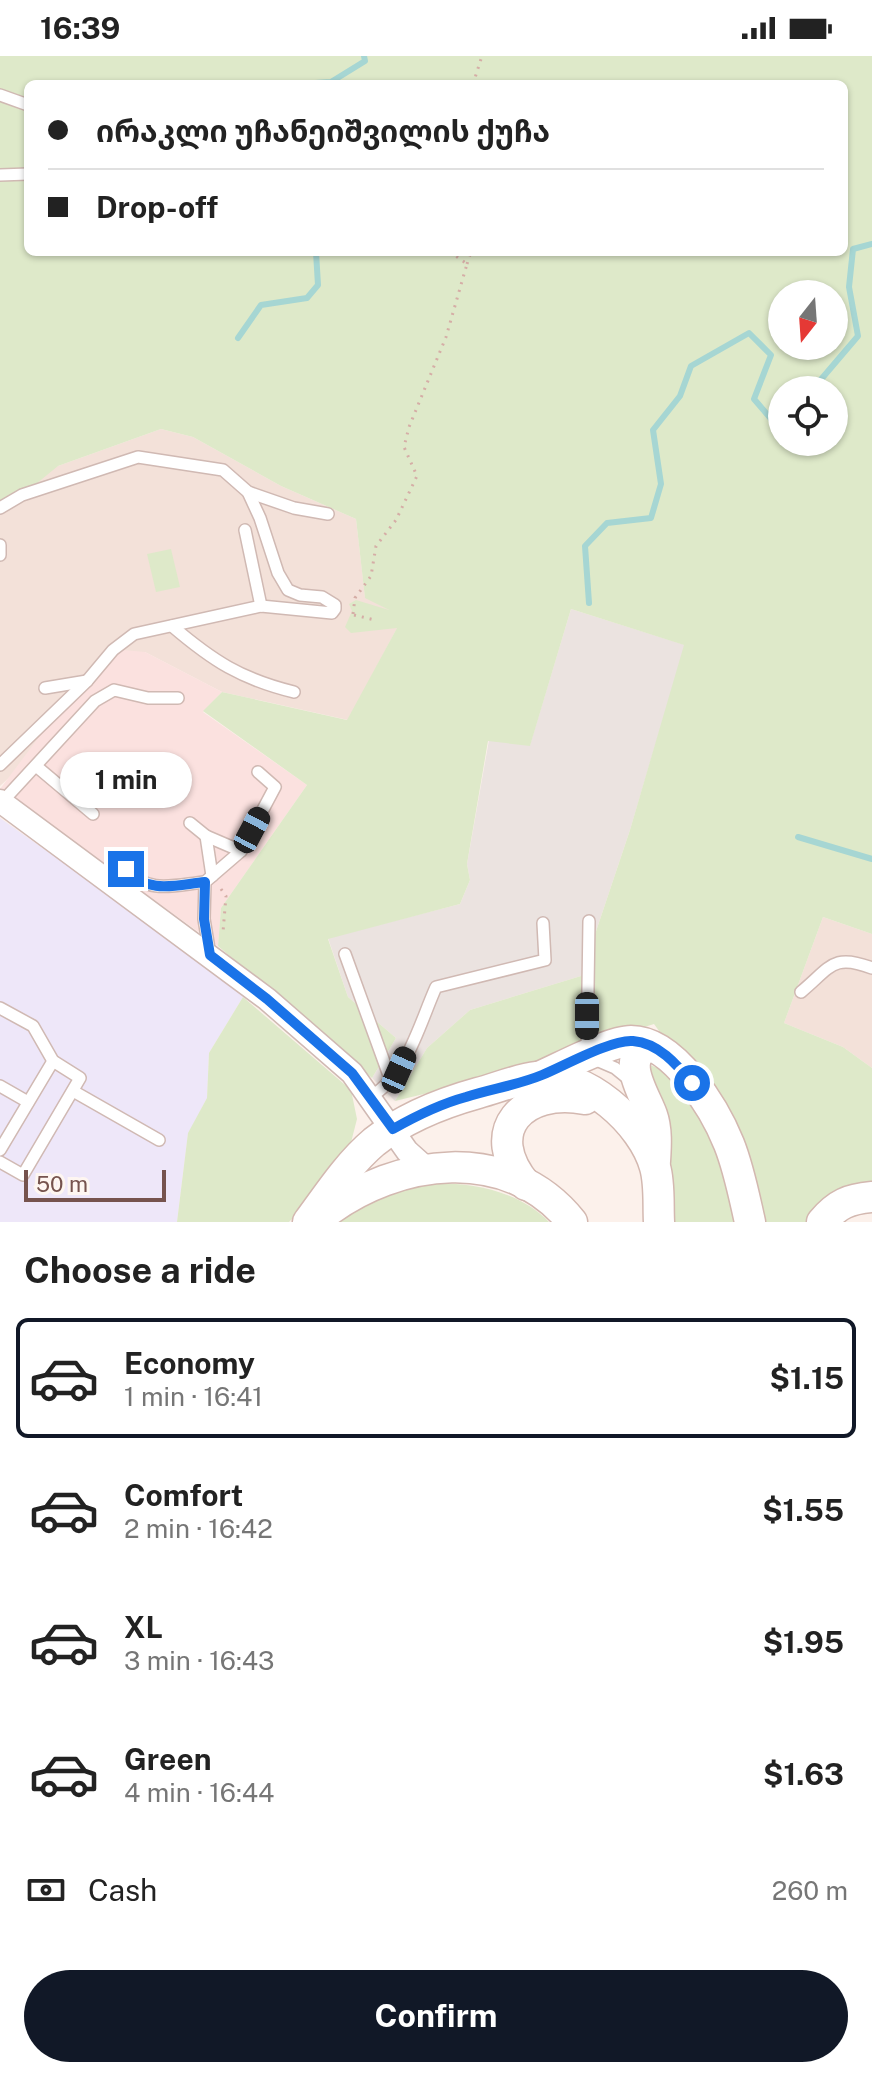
<!DOCTYPE html>
<meta charset="utf-8">
<style>
:root{--surface:#fff;--page:#f2f2f2;--text:#222;--muted:#767676;--line:#e0e0e0;--accent:#111827}
body{margin:0;font-family:"Public Sans","Noto Sans Georgian",sans-serif;background:var(--page);color:var(--text);height:100vh;display:flex;flex-direction:column;font-size:30px;white-space:nowrap}
*{box-sizing:border-box;margin:0}
p{font-size:26px;color:var(--muted)}
.icon{flex:none;width:44px;height:44px;fill:none;stroke:currentColor;stroke-width:2;stroke-linecap:round;stroke-linejoin:round}
.map{position:relative;height:1166px;overflow:hidden}
.drawer{display:flex;flex-direction:column;background:var(--surface);flex:1}
.drawer>*{flex:none}
.banner{position:absolute;left:24px;top:24px;width:824px;height:176px;border-radius:12px;box-shadow:0 2px 6px #0004;display:grid;align-content:center;height:176px;padding:0 24px;background:var(--surface)}
.needle{width:52px;rotate:197deg}
.fabs{position:absolute;left:768px;top:224px;display:grid;gap:16px}
.fabs a{display:grid;place-items:center;width:80px;height:80px;border-radius:50%;background:var(--surface);box-shadow:0 2px 6px #0004;font-size:40px}
.scale{position:absolute;left:24px;bottom:20px;width:142px;box-sizing:border-box;padding-left:8px;border:4px solid #76534e;border-top:0;font-size:22px;line-height:28px;white-space:nowrap;color:#76534e;-webkit-text-stroke:6px #fef6f1;paint-order:stroke}
.end{position:absolute;width:36px;height:36px;margin:-18px;border:10px solid #1a73e8;background:#fff;box-shadow:0 0 0 4px #fff}
.from{border-radius:50%}
.bubble{position:absolute;height:56px;border-radius:28px;background:var(--surface);box-shadow:0 2px 6px #0004;font-size:26px;font-weight:700;line-height:56px;text-align:center}
.car{position:absolute;width:24px;height:48px;margin:-24px -12px;border-radius:10px;box-shadow:0 0 6px 2px #0007;background:linear-gradient(#222 24%,#8ab4d8 0 40%,#222 0 76%,#8ab4d8 0 86%,#222 0)}
.banner b{display:flex;align-items:center;gap:28px;height:76px;font-size:30px}
.banner b+b{border-top:2px solid var(--line)}
.banner i{width:20px;height:20px;background:var(--text)}
ul{padding:0;list-style:none}
li{display:flex;align-items:center;gap:24px;height:120px;margin:0 16px 12px;padding:0 8px;border:4px solid transparent;border-radius:12px}
li div{flex:1}
li b{display:block;font-size:30px}
li em{font-style:normal;font-weight:700}
li.active{border-color:var(--accent)}
li>.icon{width:72px;height:72px;stroke-width:1.5}
h2{padding:0 24px;font-size:36px;line-height:96px}
.pay{display:flex;align-items:center;gap:20px;height:88px;padding:0 24px;font-size:30px}
.pay p{margin-inline-start:auto}
.button{display:flex;gap:16px;margin-top:auto;padding:16px 24px}
.button a{flex:1;height:92px;border-radius:48px;background:var(--accent);color:#fff;font-size:32px;font-weight:700;line-height:92px;text-align:center}
.status{display:flex;justify-content:space-between;align-items:center;height:56px;padding:0 40px;background:var(--surface);direction:ltr}
.status svg{height:22px;fill:currentColor}
.map>svg:first-child{display:block}
</style>
<div class="status"><b>16:39</b><svg viewBox="0 0 49 12"><path d="M0 12V9h3v3zM5 12V6h3v6zM10 12V3h3v9zM15 12V0h3v12zM26 1h20v11H26zM47 4h2v5h-2z"/></svg></div>
<div class="map">
<svg width="872" height="1166" viewBox="0 0 872 1166">
<rect width="100%" height="100%" fill="#fcf1eb"/>
<g fill="#f3e1d9">
<polygon points="161,373 193,381 281,430 356,463 365,541 403,561 348,664 222,636 145,596 0,730 0,418 58,410"/>
<polygon points="823,861 872,878 872,1012 843,991 784,967"/>
</g>
<polygon fill="#fbe1df" points="123,594 145,596 222,636 203,656 307,729 221,852 218,890 0,733 93,609"/>
<polygon fill="#ebe3e0" points="571,553 685,589 630,774 581,920 470,954 427,992 395,1045 372,1022 396,982 348,941 328,882 460,848 470,824 467,808 489,684 530,689"/>
<polygon fill="#eee7f9" points="0,762 192,898 243,941 209,997 207,1042 188,1078 177,1166 0,1166"/>
<g fill="#dee9c9" fill-rule="evenodd">
<path d="M0,0H872V878L823,861L784,967L843,991L872,1012V1134L835,1138L806,1166H762L726,1067L654,968L457,1030L395,1045L427,992L470,954L581,920L630,774L684,589L571,553L530,690L488,685L467,808L470,824L460,848L328,883L348,941L396,982L372,1022L218,890L221,852L307,729L203,655L222,636L347,664L397,572L351,577L345,571L352,555L349,548L356,544L389,554L365,542L356,463L281,430L193,381L161,373L58,410L36,428L0,445ZM28,28H844V196H28ZM782,238H834V290H782ZM782,334H834V386H782Z"/>
<polygon points="171,493 180,531 156,536 147,498"/>
<polygon points="243,941 351,1034 357,1063 346,1106 289,1166 177,1166 188,1077 207,1042 209,997"/>
<polygon points="648,1008 662,1014 711,1068 740,1166 669,1166"/>
<path d="M433,1127C474,1127 519,1135 549,1166H335L342,1160L386,1139Z"/>
</g>
<g fill="none" stroke-linecap="round" stroke-linejoin="round">
<g stroke="#a6d6d3" stroke-width="6">
<polyline points="299,28 331,26 365,5 364,0"/>
<polyline points="238,282 261,249 307,242 318,229 316,196"/>
<polyline points="812,334 858,280 849,231 853,193 872,188"/>
<polyline points="589,547 585,490 607,467 651,462 661,428 653,374 680,340 691,310 749,277 771,299 754,343 772,364 782,358"/>
<polyline points="798,781 872,803"/>
</g>
<defs>
<g id="lane">
<polyline points="0,39 28,49"/>
<polyline points="0,119 28,118"/>
<polyline points="248,436 294,452 328,458"/>
<polyline points="0,452 22,439 138,401 223,414 248,436 260,462 278,517 288,534 300,539 322,541 335,549 335,553 332,557 261,550 134,578 113,594 87,625 0,709"/>
<polyline points="245,474 261,550"/>
<polyline points="0,489 0,499"/>
<path d="M172,570C213,605 241,623 294,636"/>
<polyline points="45,632 87,625"/>
<polyline points="36,710 93,758"/>
<polyline points="2,746 95,645 114,634 148,642 178,642"/>
<polyline points="190,767 206,780 241,795"/>
<polyline points="206,780 212,820"/>
<path d="M126,813C149,839 174,829 205,826"/>
<polyline points="589,865 587,1000 615,1012 631,1025"/>
<polyline points="345,898 391,1025"/>
<polyline points="210,899 204,863 205,826 241,795 275,731 258,716"/>
<path d="M801,936C831,911 833,897 872,912"/>
<polyline points="0,952 33,970 53,1005 80,1022 23,1119 0,1106"/>
<polyline points="0,1030 28,1046"/>
<polyline points="73,1035 159,1084"/>
<path d="M370,1041C407,1020 419,969 436,931L545,904L543,867"/>
<polyline points="0,1094 53,1005"/>
</g>
<polyline id="street" points="0,745 267,943 352,1017 407,1095 426,1112"/>
<g id="secondary">
<path d="M650,990C618,1001 645,1039 652,1059C657,1073 656,1090 655,1105"/>
<path d="M539,1021C560,1012 610,985 631,985C674,985 715,1053 729,1088C739,1113 744,1140 750,1166"/>
<path d="M526,1129C481,1075 523,1031 585,1043"/>
<path d="M324,1158C397,1102 509,1087 572,1166"/>
<path d="M308,1166C328,1139 348,1108 374,1086C404,1062 442,1047 478,1037C497,1032 518,1023 537,1021C585,1015 643,1067 655,1111C660,1128 658,1149 659,1166"/>
<path d="M822,1166C837,1148 849,1143 872,1141"/>
</g>
</defs>
<use href="#lane" stroke="#d0b9b3" stroke-width="14"/>
<use href="#street" stroke="#d0b9b3" stroke-width="25"/>
<use href="#secondary" stroke="#d3b8b0" stroke-width="33"/>
<g stroke="#d5ada6" stroke-width="3" stroke-dasharray="2 6" stroke-linecap="butt">
<polyline points="473,28 482,0"/>
<polyline points="467,208 471,196"/>
<polyline points="353,558 355,542 371,520 376,490 396,464 417,420 404,391 409,371 446,281 467,208 450,196"/>
<polyline points="354,559 375,564"/>
<polyline points="221,833 226,840 223,876"/>
</g>
<use href="#lane" stroke="#fff" stroke-width="11"/>
<use href="#street" stroke="#fff" stroke-width="22"/>
<use href="#secondary" stroke="#fff" stroke-width="30"/>
</g>
<g fill="none" stroke-linecap="round" stroke-linejoin="round">
<path stroke="#1a73e8" stroke-width="10" d="M126,813C149,839 175,829 205,826L204,863L210,899L267,943L352,1017L393,1073C416,1060 440,1048 466,1041C491,1033 518,1029 542,1019C564,1010 612,983 633,985C659,987 677,1009 692,1027"/>
</g>
</svg>
<div class="fabs">
<a><svg class="needle" viewBox="-14 -14 28 28"><path d="M0-13l5 13h-10z" fill="#e53935"/><path d="M0 13l5-13h-10z" fill="#767676"/></svg></a>
<a><svg class="icon" aria-label="locate" viewBox="0 0 24 24"><circle cx="12" cy="12" r="6"/><path d="M12 2v4M12 18v4M2 12h4M18 12h4"/></svg></a>
</div>
<div class="scale">50 m</div>
<i class="end from" style="left:692px;top:1027px"></i>
<i class="end" style="left:126px;top:813px"></i>
<div class="bubble" style="left:60px;top:696px;width:132px">1 min</div>
<i class="car" style="left:252px;top:774px;rotate:28deg"></i>
<i class="car" style="left:587px;top:960px;rotate:180deg"></i>
<i class="car" style="left:399px;top:1014px;rotate:24deg"></i>
<div class="banner">
<b><i class="from"></i>ირაკლი უჩანეიშვილის ქუჩა</b>
<b><i></i>Drop-off</b>
</div>
</div>
<section class="drawer">
<h2>Choose a ride</h2>
<ul>
<li class="active"><svg class="icon" aria-label="car" viewBox="0 0 24 24"><path d="M5 17H2v-5l4-1 3-4h7l3 4 3 1v5h-3M9 17h6M6 11h13"/><circle cx="7" cy="17" r="2"/><circle cx="17" cy="17" r="2"/></svg><div><b>Economy</b><p>1 min · 16:41</p></div><em>$1.15</em></li>
<li><svg class="icon" aria-label="car" viewBox="0 0 24 24"><path d="M5 17H2v-5l4-1 3-4h7l3 4 3 1v5h-3M9 17h6M6 11h13"/><circle cx="7" cy="17" r="2"/><circle cx="17" cy="17" r="2"/></svg><div><b>Comfort</b><p>2 min · 16:42</p></div><em>$1.55</em></li>
<li><svg class="icon" aria-label="car" viewBox="0 0 24 24"><path d="M5 17H2v-5l4-1 3-4h7l3 4 3 1v5h-3M9 17h6M6 11h13"/><circle cx="7" cy="17" r="2"/><circle cx="17" cy="17" r="2"/></svg><div><b>XL</b><p>3 min · 16:43</p></div><em>$1.95</em></li>
<li><svg class="icon" aria-label="car" viewBox="0 0 24 24"><path d="M5 17H2v-5l4-1 3-4h7l3 4 3 1v5h-3M9 17h6M6 11h13"/><circle cx="7" cy="17" r="2"/><circle cx="17" cy="17" r="2"/></svg><div><b>Green</b><p>4 min · 16:44</p></div><em>$1.63</em></li>
</ul>
<div class="pay"><svg class="icon" aria-label="cash" viewBox="0 0 24 24"><path d="M3 7h18v10H3z"/><circle cx="12" cy="12" r="2"/></svg>Cash<p>260 m</p></div>
<div class="button"><a>Confirm</a></div>
</section>
